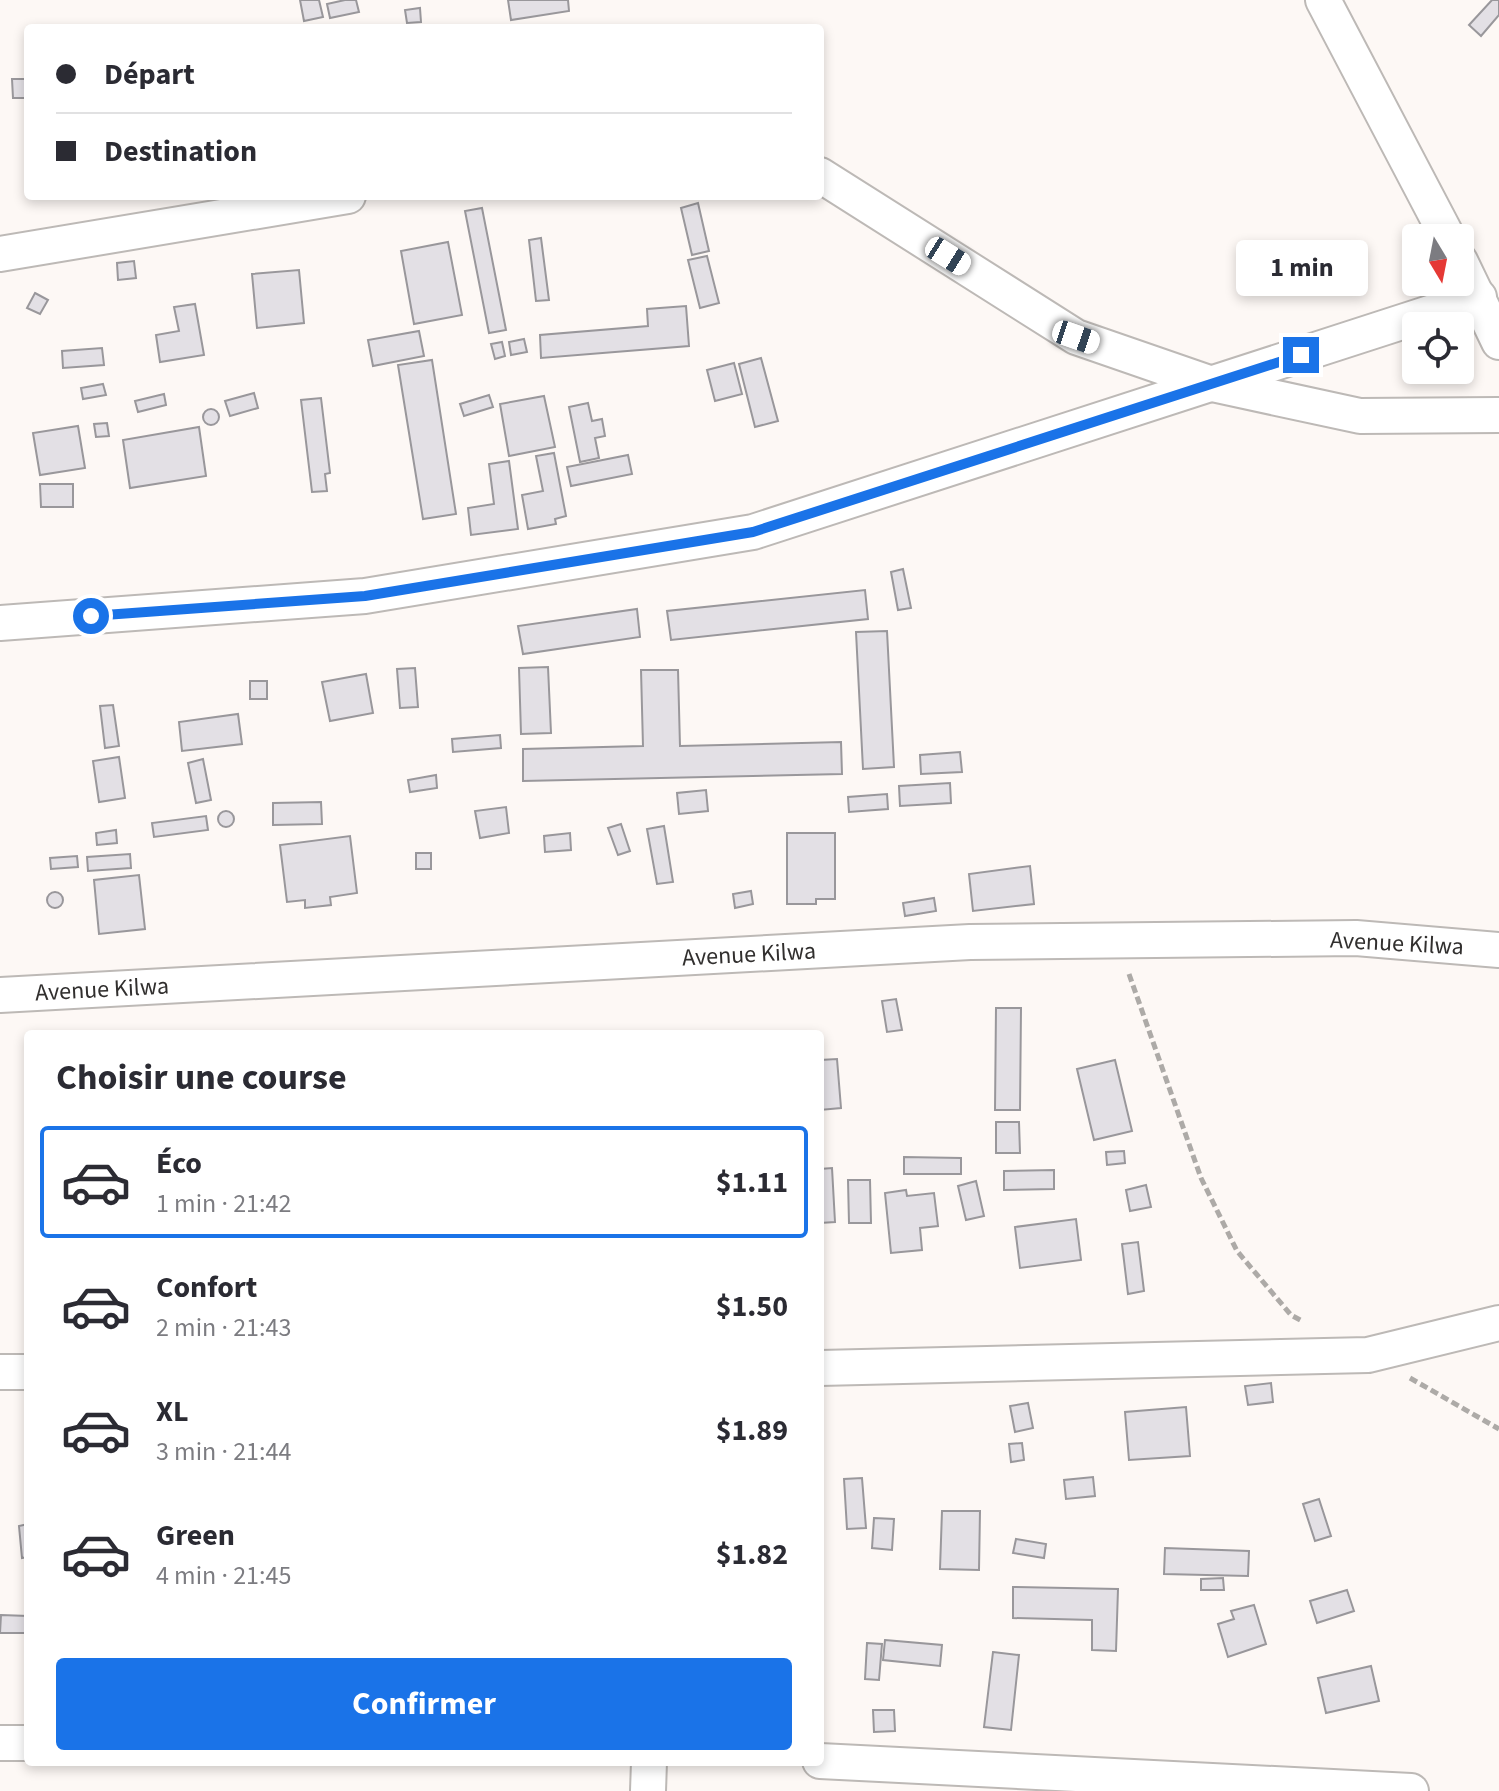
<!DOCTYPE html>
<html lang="fr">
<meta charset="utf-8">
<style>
:root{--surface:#fff;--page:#f2f2f3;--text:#2b2b33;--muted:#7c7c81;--line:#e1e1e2;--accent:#1a73e8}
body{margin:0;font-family:"Source Sans 3",sans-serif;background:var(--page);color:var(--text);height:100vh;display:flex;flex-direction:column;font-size:30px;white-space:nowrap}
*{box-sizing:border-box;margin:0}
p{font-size:26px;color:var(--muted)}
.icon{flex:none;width:44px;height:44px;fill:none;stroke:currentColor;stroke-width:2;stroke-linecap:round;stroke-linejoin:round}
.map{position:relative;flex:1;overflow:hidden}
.side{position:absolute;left:24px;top:1030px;width:800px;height:736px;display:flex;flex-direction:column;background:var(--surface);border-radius:8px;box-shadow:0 4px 12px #0003}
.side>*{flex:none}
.hud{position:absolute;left:24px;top:24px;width:800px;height:176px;border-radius:8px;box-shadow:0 4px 12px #0003;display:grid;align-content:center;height:176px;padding:0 32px;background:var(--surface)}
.needle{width:52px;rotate:170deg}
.fabs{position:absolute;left:1402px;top:224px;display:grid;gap:16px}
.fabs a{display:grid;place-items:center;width:72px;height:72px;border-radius:8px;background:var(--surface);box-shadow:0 4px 12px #0003;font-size:40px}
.end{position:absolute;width:36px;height:36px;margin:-18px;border:10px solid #1a73e8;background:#fff;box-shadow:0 0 0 4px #fff}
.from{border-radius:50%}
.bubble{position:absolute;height:56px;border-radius:8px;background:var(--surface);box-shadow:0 4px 12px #0003;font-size:26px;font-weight:700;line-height:56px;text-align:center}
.car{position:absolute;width:24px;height:48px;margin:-24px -12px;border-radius:10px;box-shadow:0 0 6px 2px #0007;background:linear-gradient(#fff 24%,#345 0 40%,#fff 0 76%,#345 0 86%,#fff 0)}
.hud b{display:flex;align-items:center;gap:28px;height:76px;font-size:30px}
.hud b+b{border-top:2px solid var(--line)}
.hud i{width:20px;height:20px;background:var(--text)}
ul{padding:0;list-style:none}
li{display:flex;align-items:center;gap:24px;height:112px;margin:0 16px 12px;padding:0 16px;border:4px solid transparent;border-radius:8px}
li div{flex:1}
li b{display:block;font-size:30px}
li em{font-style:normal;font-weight:700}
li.current{border-color:var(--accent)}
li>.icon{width:72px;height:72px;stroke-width:1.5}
h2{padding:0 32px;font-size:36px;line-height:96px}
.cta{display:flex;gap:16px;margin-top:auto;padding:16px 32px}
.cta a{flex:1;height:92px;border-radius:8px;background:var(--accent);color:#fff;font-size:32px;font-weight:700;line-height:92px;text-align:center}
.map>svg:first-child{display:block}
</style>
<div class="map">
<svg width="1499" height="1791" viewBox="0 0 1499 1791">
<rect width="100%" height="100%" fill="#fdf8f5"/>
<g fill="#e3e0e5" stroke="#99979b" stroke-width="2">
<polygon points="300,0 319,0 323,17 304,21"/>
<polygon points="345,0 356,0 359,12 330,18 327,4"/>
<polygon points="508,0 568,0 569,11 511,20"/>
<polygon points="1492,0 1499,0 1499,15 1481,36 1469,25"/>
<polygon points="420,8 421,22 407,23 405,10"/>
<polygon points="12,79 28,79 28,98 13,98"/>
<polygon points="698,203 709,251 692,255 681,208"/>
<polygon points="482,208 506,330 489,333 465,211"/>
<polygon points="541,238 549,300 536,301 529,240"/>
<polygon points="448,242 462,315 414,324 401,251"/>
<polygon points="707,256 719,303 700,308 688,260"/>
<polygon points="134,261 136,278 118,280 117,263"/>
<polygon points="299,270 304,323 257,328 252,274"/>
<polygon points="35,293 48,300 40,314 27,308"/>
<polygon points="195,304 204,355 160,362 156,335 179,331 174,307"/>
<polygon points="686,306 689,346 541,358 540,335 648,326 647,309"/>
<polygon points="419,331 424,356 373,366 368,340"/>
<polygon points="524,339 527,352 511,355 509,342"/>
<polygon points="502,342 505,356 495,359 491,344"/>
<polygon points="102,348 104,365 63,368 62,351"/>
<polygon points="761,358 778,421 755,427 739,364"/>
<polygon points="432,360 456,514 423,519 398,365"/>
<polygon points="734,363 742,394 715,401 707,370"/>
<polygon points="103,384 106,395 83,399 81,388"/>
<polygon points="254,393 258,408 230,416 225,401"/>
<polygon points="164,394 166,405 138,412 135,401"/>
<polygon points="489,395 493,407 464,416 460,404"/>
<polygon points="544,396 555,447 509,456 500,404"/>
<polygon points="321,398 330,473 325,474 327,491 312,492 301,400"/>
<polygon points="588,403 592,421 602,419 605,436 595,438 599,458 580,462 569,407"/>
<circle cx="211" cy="417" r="8"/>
<polygon points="107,423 109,436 96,437 94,424"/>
<polygon points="78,426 85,468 40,475 33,433"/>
<polygon points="199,427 206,476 130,488 123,440"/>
<polygon points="554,453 566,516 555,519 556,524 528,529 522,495 543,491 536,456"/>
<polygon points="628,455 632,474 571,486 567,467"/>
<polygon points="509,461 518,529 471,535 468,508 494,504 489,464"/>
<polygon points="40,484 73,484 73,507 41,507"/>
<polygon points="903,569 911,608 898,610 891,572"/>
<polygon points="865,590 868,619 671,640 667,611"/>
<polygon points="637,609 640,637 523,654 518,626"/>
<polygon points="887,631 894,767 863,769 856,632"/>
<polygon points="548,667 551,733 521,734 519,668"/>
<polygon points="415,668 418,707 400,708 397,669"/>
<polygon points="641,670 678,670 680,746 841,742 842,774 523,781 523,749 643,746"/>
<polygon points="366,674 373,713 330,721 322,682"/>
<rect x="250" y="681" width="17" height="18"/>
<polygon points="113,705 119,746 105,748 100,706"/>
<polygon points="238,714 242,744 182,751 179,722"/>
<polygon points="500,735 501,748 453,752 452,739"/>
<polygon points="960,752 962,772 921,774 920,755"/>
<polygon points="119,757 125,798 99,802 93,761"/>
<polygon points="203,759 211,800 196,803 188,763"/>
<polygon points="436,775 437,788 410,792 408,780"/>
<polygon points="950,783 951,803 900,806 899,786"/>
<polygon points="706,790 708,811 679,814 677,793"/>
<polygon points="887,794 888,809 849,812 848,797"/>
<polygon points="321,802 322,824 273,825 273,803"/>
<polygon points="506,807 509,833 480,838 475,811"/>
<circle cx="226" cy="819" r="8"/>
<polygon points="206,816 208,830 154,837 152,823"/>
<polygon points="621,824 630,851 618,855 608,828"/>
<polygon points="664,826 673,882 657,884 647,829"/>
<polygon points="116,830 117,843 97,845 96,833"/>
<polygon points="570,833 571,850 545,852 544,836"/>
<polygon points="787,833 835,833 835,899 816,899 816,904 787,904"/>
<polygon points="350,836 357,893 330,897 331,905 305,908 305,900 287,902 280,845"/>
<rect x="416" y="853" width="15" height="16"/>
<polygon points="130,854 131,868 88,871 87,857"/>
<polygon points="77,856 78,867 51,869 50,858"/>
<polygon points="1030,866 1034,904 973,911 969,874"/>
<polygon points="139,875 145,929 99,934 94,880"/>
<polygon points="751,891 753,904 735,908 733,894"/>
<circle cx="55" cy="900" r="8"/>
<polygon points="934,898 936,911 905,916 903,903"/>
<polygon points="896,999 902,1030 887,1032 882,1001"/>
<polygon points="996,1008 1021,1008 1020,1110 995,1110"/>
<polygon points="837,1059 841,1108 820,1110 820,1060"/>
<polygon points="1115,1060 1132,1131 1094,1140 1077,1069"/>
<polygon points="996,1122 1019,1122 1020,1153 996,1153"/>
<polygon points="1124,1151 1125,1163 1107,1165 1106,1152"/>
<polygon points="904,1157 961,1158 961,1174 904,1174"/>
<polygon points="832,1168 835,1222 820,1223 820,1169"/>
<polygon points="1054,1170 1054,1189 1004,1190 1004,1171"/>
<polygon points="848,1180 870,1180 871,1223 849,1223"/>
<polygon points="976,1181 984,1216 966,1220 958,1186"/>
<polygon points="1146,1185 1151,1207 1130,1211 1126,1190"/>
<polygon points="906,1190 907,1196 934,1193 938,1226 920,1228 922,1250 891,1253 885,1193"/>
<polygon points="1076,1219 1081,1260 1020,1268 1015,1227"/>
<polygon points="1138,1242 1144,1291 1128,1294 1122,1244"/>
<polygon points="1271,1383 1273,1402 1248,1405 1245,1386"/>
<polygon points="1028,1403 1033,1428 1015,1432 1010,1406"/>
<polygon points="1186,1407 1190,1456 1129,1460 1125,1412"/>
<polygon points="1022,1443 1024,1460 1011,1462 1009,1444"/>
<polygon points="1093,1477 1095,1496 1066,1499 1064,1480"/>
<polygon points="862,1478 866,1528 847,1529 844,1479"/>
<polygon points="1319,1499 1331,1536 1315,1541 1303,1504"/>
<polygon points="942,1511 980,1511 979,1570 940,1569"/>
<polygon points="874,1518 894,1519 892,1550 872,1548"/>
<polygon points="28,1524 28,1557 22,1558 19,1526"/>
<polygon points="1016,1539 1046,1544 1044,1558 1013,1553"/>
<polygon points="1165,1548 1249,1551 1248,1576 1164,1574"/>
<polygon points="1223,1578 1224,1590 1201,1590 1201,1579"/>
<polygon points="1013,1587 1118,1589 1116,1651 1092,1650 1092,1620 1013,1618"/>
<polygon points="1347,1590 1354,1611 1317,1623 1310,1601"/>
<polygon points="1254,1605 1266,1644 1228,1657 1218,1624 1234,1619 1231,1611"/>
<polygon points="1,1615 28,1616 28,1633 0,1633"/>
<polygon points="885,1640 942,1645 940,1666 883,1660"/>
<polygon points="867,1643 882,1644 879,1680 865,1679"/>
<polygon points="993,1652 1019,1655 1011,1730 984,1727"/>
<polygon points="1371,1666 1379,1701 1326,1713 1318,1678"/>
<polygon points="873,1710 894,1710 895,1731 874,1732"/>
</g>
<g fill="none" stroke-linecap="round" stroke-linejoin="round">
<defs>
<g id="street">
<polyline points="1323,0 1448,238"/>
<polyline points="820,175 1076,337 1212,384 1360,416 1499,415"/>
<polyline points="0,254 348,196"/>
<polyline points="1460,261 1499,342"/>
<polyline points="0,623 365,596 753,532 1479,297"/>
<polyline points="0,995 970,942 1356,938 1499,950"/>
<polyline points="820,1368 1368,1355 1499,1323"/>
<polyline points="0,1372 28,1372"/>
<polyline points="0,1743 28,1743"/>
<polyline points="820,1761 1411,1791"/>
<polyline points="648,1791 649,1762"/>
</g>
</defs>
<use href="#street" stroke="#bdb9b6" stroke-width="38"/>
<g stroke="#adaaa7" stroke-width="5" stroke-dasharray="8 4" stroke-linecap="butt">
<polyline points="1129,974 1201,1178 1237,1251 1291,1315 1302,1321"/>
<polyline points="1410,1378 1499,1429"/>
</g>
<use href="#street" stroke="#fff" stroke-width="34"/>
</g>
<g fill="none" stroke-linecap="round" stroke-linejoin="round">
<polyline stroke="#1a73e8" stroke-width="10" points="91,616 365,596 753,532 1301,355"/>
</g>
<g text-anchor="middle" stroke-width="7" stroke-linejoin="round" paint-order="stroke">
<g font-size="24" fill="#312f2e" stroke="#fff">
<text transform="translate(1397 943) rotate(3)" y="8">Avenue Kilwa</text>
<text transform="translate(749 954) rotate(-3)" y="8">Avenue Kilwa</text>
<text transform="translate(102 989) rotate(-3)" y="8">Avenue Kilwa</text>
</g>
</g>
</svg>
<div class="fabs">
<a><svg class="needle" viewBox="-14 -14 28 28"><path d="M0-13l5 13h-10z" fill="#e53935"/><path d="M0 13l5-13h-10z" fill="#7c7c81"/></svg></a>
<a><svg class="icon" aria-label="locate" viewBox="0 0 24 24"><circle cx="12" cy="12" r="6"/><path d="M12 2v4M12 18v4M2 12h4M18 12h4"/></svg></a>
</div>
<i class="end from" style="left:91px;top:616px"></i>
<i class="end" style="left:1301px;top:355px"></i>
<div class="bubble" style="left:1236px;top:240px;width:132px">1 min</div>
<i class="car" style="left:948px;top:256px;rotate:122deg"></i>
<i class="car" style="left:1076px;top:337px;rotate:109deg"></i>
<div class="hud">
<b><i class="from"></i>Départ</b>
<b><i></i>Destination</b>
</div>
<section class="side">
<h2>Choisir une course</h2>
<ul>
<li class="current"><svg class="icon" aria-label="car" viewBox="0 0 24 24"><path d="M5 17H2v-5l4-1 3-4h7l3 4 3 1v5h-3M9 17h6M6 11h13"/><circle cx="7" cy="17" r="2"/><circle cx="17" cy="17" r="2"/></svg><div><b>Éco</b><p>1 min · 21:42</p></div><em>$1.11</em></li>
<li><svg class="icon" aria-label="car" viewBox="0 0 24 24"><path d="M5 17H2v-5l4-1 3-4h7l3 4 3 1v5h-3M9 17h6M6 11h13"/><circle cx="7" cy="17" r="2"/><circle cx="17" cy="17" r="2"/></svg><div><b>Confort</b><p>2 min · 21:43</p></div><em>$1.50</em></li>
<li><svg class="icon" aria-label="car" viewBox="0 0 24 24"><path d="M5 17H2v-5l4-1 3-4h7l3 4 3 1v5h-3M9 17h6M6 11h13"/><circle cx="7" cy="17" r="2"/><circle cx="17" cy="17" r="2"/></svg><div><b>XL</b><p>3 min · 21:44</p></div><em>$1.89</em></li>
<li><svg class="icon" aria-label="car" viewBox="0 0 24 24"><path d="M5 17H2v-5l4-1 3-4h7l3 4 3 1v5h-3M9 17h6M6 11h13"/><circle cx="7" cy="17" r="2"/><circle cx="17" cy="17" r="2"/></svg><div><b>Green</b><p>4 min · 21:45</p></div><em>$1.82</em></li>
</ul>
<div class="cta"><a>Confirmer</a></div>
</section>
</div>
